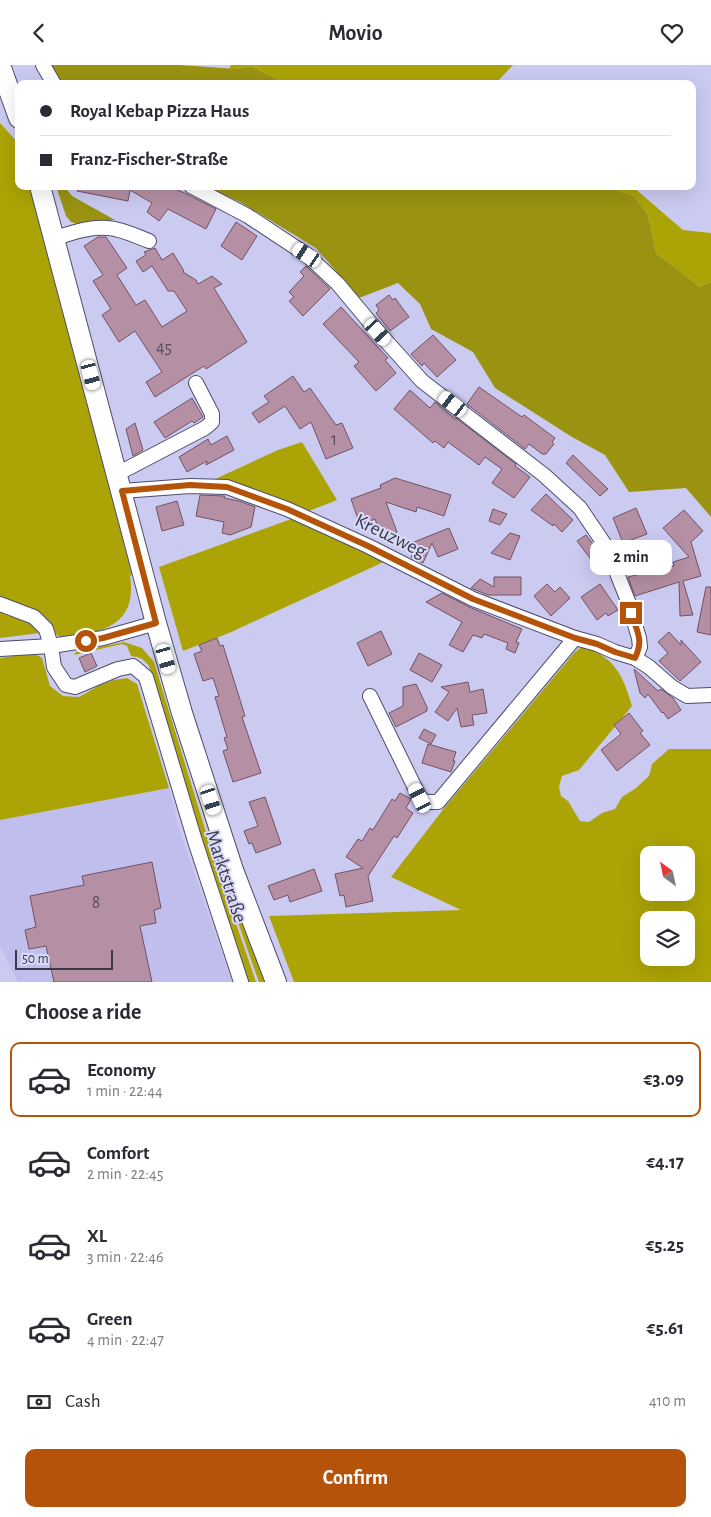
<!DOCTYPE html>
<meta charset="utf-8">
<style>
:root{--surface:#fff;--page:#f2f2f3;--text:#2b2b33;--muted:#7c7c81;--line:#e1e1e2;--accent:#b45309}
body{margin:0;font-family:"Alegreya Sans",sans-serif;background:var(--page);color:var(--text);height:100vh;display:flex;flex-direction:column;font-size:19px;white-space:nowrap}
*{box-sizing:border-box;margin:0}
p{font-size:16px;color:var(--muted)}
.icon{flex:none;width:28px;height:28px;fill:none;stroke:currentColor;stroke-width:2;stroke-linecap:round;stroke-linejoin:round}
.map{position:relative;height:917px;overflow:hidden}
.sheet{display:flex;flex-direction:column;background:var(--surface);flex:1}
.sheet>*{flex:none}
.guide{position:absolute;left:15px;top:15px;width:681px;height:110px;border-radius:10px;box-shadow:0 5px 20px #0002;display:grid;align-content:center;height:110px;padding:0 25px;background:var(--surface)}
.needle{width:32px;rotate:327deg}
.buttons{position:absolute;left:640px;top:781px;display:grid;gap:10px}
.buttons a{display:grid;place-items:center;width:55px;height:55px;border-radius:10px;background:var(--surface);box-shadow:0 5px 20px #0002;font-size:25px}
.scale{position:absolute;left:15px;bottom:12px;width:98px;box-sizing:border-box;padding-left:5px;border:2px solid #3a3949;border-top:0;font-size:14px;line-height:18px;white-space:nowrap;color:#3a3949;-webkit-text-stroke:4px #d9d9f8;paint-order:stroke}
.end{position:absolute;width:22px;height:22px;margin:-11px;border:6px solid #b45309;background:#fff;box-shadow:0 0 0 2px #fff}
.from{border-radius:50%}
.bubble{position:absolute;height:35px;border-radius:10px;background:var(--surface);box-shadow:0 5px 20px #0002;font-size:16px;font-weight:600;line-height:35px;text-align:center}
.car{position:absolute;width:15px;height:30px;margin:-15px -8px;border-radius:6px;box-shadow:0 0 4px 1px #0007;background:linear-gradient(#fff 24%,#345 0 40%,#fff 0 76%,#345 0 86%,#fff 0)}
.guide b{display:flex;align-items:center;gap:18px;height:48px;font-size:19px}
.guide b+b{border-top:1px solid var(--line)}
.guide i{width:12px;height:12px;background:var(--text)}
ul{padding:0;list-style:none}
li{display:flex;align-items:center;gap:15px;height:75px;margin:0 10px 8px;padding:0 15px;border:2px solid transparent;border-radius:10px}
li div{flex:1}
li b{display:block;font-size:19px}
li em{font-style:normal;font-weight:600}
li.on{border-color:var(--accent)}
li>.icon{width:45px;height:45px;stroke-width:1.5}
h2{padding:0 25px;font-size:22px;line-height:60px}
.pay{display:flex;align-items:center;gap:12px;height:55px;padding:0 25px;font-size:19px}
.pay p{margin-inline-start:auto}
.action{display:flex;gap:10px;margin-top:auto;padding:10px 25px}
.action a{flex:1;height:58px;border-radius:10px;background:var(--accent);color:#fff;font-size:20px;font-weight:600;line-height:58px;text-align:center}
header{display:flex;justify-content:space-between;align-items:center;height:65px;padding:0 25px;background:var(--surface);font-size:22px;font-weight:600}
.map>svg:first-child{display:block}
</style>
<header><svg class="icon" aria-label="back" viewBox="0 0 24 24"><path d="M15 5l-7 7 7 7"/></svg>Movio<svg class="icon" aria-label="heart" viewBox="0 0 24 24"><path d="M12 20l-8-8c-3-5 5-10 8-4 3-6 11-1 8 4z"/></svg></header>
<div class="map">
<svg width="711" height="917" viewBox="0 0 711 917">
<rect width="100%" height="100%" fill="#cbcbf2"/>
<polygon fill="#bfbeec" points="169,723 179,764 232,917 18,917 0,881 0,755"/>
<g fill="#aca406" fill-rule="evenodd">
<polygon points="231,0 513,0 495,19 326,19 308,16 284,18 251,1 237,4 229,4"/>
<path d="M0,58L19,79V121H31L132,510L130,511C138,561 101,569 60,572L0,533Z"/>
<polygon points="603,121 632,121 683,165 711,168 711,216 700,222 656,188 648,150 634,131"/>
<polygon points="302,377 337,435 304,448 236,420 213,415 278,385"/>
<polygon points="294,453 388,495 229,568 183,586 159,502"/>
<polygon points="0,541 38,561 40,568 0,573"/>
<path d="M124,577L142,583L154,597L215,797L256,917H248L187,727L149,601C144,594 140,592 131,591L127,581L122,579L74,590L76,587Z"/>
<path d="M583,581C615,593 623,610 632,641L579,705L562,711L559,722L561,731L568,736L580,756L589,757L602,748L615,744L622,732L636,723L649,711L652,699L669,684H711V917H294L269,851L461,845L391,812L445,742L575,587ZM649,790H686V828H649ZM649,855H686V892H649Z"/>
<polygon points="34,588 42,593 50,621 63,631 79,632 100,620 114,615 127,613 137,619 169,723 0,755 0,593"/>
<path d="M181,675L265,917H259C230,837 205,757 181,675Z"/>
</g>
<g fill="#9a9311">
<polygon points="50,0 180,0 237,4 251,1 284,18 308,16 326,19 61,19"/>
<polygon points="56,121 64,121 72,131 115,155 94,156 78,159 71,157 66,151"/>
<polygon points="205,121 603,121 634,131 648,150 656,188 700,222 711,216 711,452 686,423 629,427 605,390 572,372 495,323 473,287 431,264 420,239 398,218 359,233 316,183 240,137"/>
</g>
<g fill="#b58fa3" stroke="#745164">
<polygon points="78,121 168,121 187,129 216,144 206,164 168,144 159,156 147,147 152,138 130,125 128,136 77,126"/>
<polygon points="236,157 257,171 242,195 221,181"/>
<polygon points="98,172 106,172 127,203 117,210 136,240 145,235 162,262 187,246 174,226 168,226 152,201 143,207 136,196 146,190 144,187 155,183 162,195 173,188 184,206 183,207 196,215 198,219 212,211 222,219 214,223 247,277 206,304 204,301 155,332 146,317 162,307 135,266 119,277 102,250 111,244 93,216 103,210 84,181"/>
<polygon points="306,201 330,224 303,251 289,236 294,232 289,227 304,211 300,207"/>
<polygon points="389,230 393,235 395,233 409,252 390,266 376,248 379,245 376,240"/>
<polygon points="341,242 388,293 385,295 396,308 376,326 354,301 359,297 323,259"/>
<polygon points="433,270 456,295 437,312 424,298 422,301 411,289"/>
<polygon points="293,311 304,327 310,323 336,360 342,358 353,383 326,394 311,357 300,364 285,341 259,358 252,348 269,337 264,331"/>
<polygon points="479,322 522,352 524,350 555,373 552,377 554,379 546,389 542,389 529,379 525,384 467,339"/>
<polygon points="410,325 430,343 435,337 455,354 456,353 516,399 515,401 530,412 514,433 492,418 502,404 485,392 479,400 448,377 444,383 435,376 433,378 394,344"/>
<polygon points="192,333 203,352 194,358 192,356 165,373 154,357"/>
<polygon points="135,358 143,385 133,391 126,364"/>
<polygon points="227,371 234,385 206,400 207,396 187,407 179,392 208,374 211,380"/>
<polygon points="573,390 608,424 600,431 566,398"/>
<polygon points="395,413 451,430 444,451 417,442 416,447 386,437 397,467 382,473 375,454 360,460 351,434 381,423 380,420"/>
<polygon points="546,429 573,455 562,467 554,459 553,461 531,445"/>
<polygon points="200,430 225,431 224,433 239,436 255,442 251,462 230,470 222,468 224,457 196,451"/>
<polygon points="177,436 184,460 162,466 156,442"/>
<polygon points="636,443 647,469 623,478 613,453"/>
<polygon points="493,444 507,449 500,460 489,456"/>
<polygon points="684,445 703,466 691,477 701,511 683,516 693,550 680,551 679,517 635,531 628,512 674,501 673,497 689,492 663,463"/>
<polygon points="449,463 458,484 438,492 432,478 423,498 411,492 413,487 409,479"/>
<polygon points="510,468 520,471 510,495 491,488"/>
<polygon points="586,470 600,488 603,496 596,501 577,476"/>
<polygon points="494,512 521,512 521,530 488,530 471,523 480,514 494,522"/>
<polygon points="547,519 555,527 560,522 570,533 551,551 534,531"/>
<polygon points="600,519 618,545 608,551 606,548 597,555 581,532"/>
<polygon points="706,522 711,522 711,570 697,567"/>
<polygon points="442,528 469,542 522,564 516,577 519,578 515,588 506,584 508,578 484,569 482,573 473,570 463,587 449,580 462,557 426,537"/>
<polygon points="381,566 392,589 368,601 357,578"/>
<polygon points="669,567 681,580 681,575 701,597 680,616 659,596 668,588 658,577"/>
<polygon points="217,573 220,581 223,580 245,651 242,652 261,708 233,717 223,686 228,684 224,673 227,672 215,632 219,631 213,613 203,616 194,589 202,586 199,580"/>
<polygon points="91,588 97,601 85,607 79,593"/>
<polygon points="419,588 442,600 432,617 410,605"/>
<polygon points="634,604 658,626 661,624 673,633 681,645 668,654 663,647 662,648 648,629 645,633 640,628"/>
<polygon points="468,617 470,627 483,624 487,648 472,650 474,660 461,662 457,643 448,656 435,647 449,627 441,622"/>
<polygon points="416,619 427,642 427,646 396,662 389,648 403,641 403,622"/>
<polygon points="629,648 643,666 640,668 650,680 617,706 601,685 621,669 614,660"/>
<polygon points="424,664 436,670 431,679 419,673"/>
<polygon points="428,679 456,687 453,696 455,696 451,707 422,698"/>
<polygon points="400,728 411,734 406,743 413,748 397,773 394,771 368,811 373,836 346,842 344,830 340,831 335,809 363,803 346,792 358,774 362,776 370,763 373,765 392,734 395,736"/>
<polygon points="265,732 281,779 256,788 252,778 249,779 244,766 258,761 249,737"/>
<polygon points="152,797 161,843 154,845 156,858 140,861 152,917 54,917 46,881 29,884 25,865 36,862 30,831 84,820 82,811"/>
<polygon points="314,804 322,826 290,837 288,830 274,835 268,821"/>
</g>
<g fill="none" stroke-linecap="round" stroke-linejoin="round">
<defs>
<g id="minor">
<polyline points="43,0 54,19"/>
<polyline points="191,121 248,151 307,190 338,219 378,267 422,316 544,410 580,443 607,483 628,536 639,573 640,582 635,593"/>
<path d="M55,173C71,168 91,161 108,163C122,164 136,171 149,176"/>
<polyline points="117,409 205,363 212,357 212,349 196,318"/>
<polyline points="122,426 190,421 227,422 287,444 368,481 473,534 575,573 597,579 615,587 635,593 649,602 672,622 687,631 711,630"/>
<polyline points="0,539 34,552 46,564 51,581 54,602 66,620 75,622 118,604 133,601 146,612 195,776 241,917"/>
<polyline points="0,584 51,581 103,573 156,558"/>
<polyline points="370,631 420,733 426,737 438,737 575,573"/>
</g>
<g id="secondary">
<polyline points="0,0 19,53"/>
<polyline points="40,121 156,558 182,648 233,805 276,917"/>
</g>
</defs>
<use href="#minor" stroke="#4d4c6d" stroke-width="16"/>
<use href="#secondary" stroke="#4d4c6d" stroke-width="22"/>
<use href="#minor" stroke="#fff" stroke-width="14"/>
<use href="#secondary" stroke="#fff" stroke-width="20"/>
</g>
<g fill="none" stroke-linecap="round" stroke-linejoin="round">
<path stroke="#b45309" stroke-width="6" d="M86,576L103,573L156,558L122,426L190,420L227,422L287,444L368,481L473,534L575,573L597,579L615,587L635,593C644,574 637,567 631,548"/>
</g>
<g text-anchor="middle" stroke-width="4" stroke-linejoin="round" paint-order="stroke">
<g font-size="18" fill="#594e60">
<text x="164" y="288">45</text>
<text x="334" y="380">1</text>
<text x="96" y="843">8</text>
</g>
<g font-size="20" fill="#3a3949" stroke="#d9d9f8">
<text transform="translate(391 470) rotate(26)" y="7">Kreuzweg</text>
<text transform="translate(227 811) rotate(72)" y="7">Marktstraße</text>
</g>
</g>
</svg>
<div class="buttons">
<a><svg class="needle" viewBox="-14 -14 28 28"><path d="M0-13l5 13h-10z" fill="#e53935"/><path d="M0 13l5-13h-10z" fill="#7c7c81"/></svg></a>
<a><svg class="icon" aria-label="layers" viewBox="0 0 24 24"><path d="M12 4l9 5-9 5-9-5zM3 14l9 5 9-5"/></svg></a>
</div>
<div class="scale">50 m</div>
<i class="end from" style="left:86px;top:576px"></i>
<i class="end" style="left:631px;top:548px"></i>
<div class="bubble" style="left:590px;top:475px;width:82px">2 min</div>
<i class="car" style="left:307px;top:190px;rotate:304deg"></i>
<i class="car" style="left:378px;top:267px;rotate:138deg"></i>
<i class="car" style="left:91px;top:310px;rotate:165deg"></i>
<i class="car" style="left:453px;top:339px;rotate:308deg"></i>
<i class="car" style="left:166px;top:594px;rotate:164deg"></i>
<i class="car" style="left:420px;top:733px;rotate:334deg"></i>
<i class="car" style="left:211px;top:735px;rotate:162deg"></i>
<div class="guide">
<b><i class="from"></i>Royal Kebap Pizza Haus</b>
<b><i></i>Franz-Fischer-Straße</b>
</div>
</div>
<section class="sheet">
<h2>Choose a ride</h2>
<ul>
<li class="on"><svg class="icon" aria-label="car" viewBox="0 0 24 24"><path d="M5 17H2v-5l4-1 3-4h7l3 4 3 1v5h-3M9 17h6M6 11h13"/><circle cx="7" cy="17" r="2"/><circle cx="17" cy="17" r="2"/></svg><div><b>Economy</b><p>1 min · 22:44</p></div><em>€3.09</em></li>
<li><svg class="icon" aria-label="car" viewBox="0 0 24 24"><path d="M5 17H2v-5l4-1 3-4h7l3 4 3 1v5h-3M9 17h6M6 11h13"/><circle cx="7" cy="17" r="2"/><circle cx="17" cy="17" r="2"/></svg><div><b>Comfort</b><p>2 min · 22:45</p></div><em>€4.17</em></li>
<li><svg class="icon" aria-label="car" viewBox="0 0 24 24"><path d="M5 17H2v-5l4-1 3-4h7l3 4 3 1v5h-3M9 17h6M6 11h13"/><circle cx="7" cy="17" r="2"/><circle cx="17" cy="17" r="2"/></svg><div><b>XL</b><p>3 min · 22:46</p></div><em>€5.25</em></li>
<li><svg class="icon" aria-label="car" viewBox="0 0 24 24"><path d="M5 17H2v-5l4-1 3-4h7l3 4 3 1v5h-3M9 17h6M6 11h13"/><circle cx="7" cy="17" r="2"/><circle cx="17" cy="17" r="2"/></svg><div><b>Green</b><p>4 min · 22:47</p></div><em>€5.61</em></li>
</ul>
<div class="pay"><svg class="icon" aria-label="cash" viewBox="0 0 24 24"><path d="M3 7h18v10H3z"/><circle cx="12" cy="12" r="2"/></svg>Cash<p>410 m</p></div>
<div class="action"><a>Confirm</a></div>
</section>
